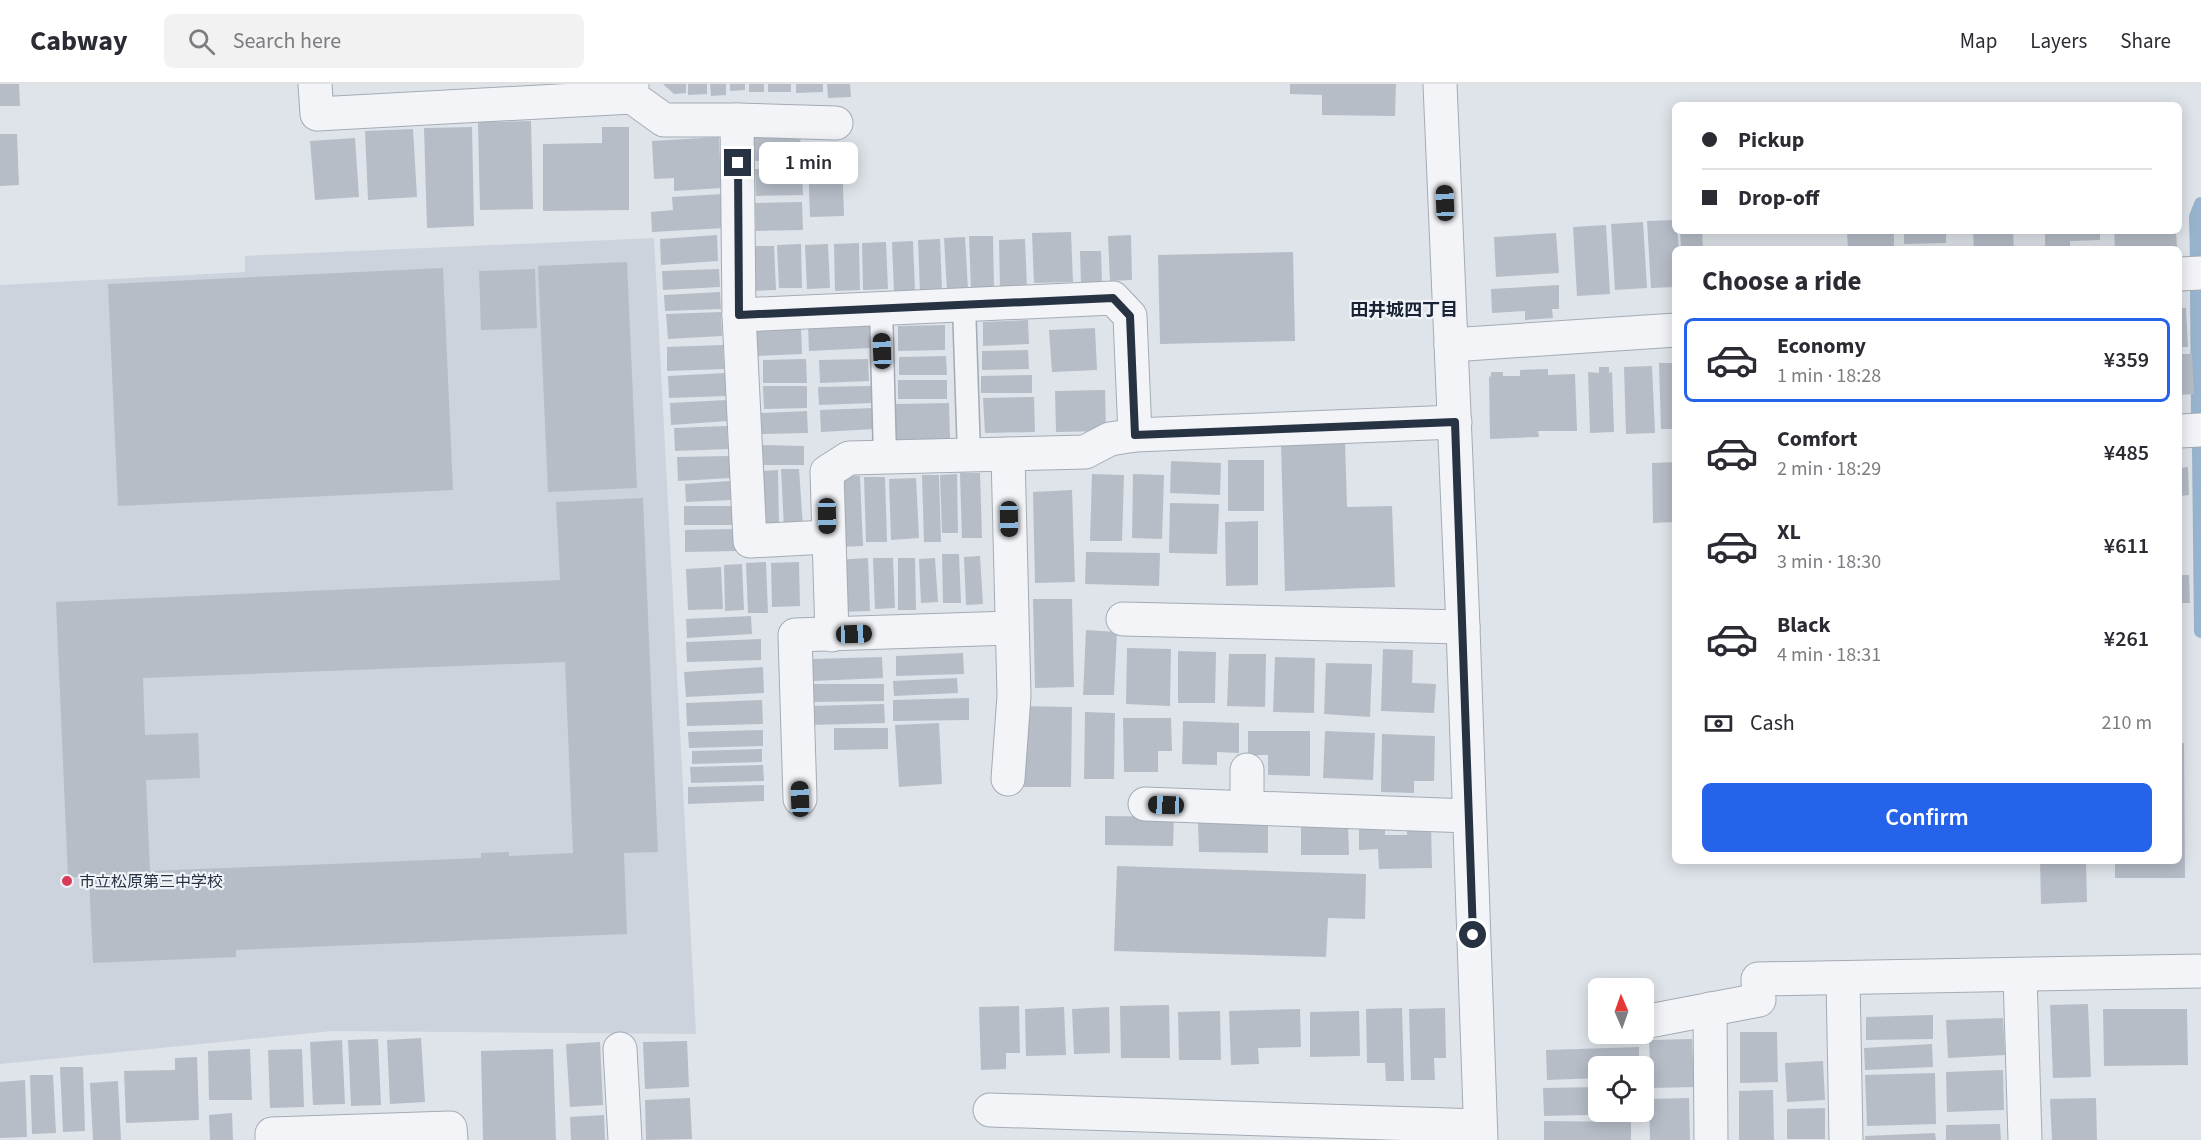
<!DOCTYPE html>
<meta charset="utf-8">
<style>
:root{--surface:#fff;--page:#f2f2f3;--text:#2b2b33;--muted:#7c7c81;--line:#e1e1e2;--accent:#2563eb}
body{margin:0;font-family:"Source Sans 3","Noto Sans JP",sans-serif;background:var(--page);color:var(--text);height:100vh;display:flex;flex-direction:column;font-size:22px;white-space:nowrap}
*{box-sizing:border-box;margin:0}
p{font-size:20px;color:var(--muted)}
.icon{flex:none;width:33px;height:33px;fill:none;stroke:currentColor;stroke-width:2;stroke-linecap:round;stroke-linejoin:round}
.map{position:relative;flex:1;overflow:hidden}
.panel{position:absolute;left:1672px;top:162px;width:510px;height:618px;display:flex;flex-direction:column;background:var(--surface);border-radius:9px;box-shadow:0 3px 15px #0003}
.panel>*{flex:none}
.guide{position:absolute;left:1672px;top:18px;width:510px;height:132px;border-radius:9px;box-shadow:0 3px 15px #0003;display:grid;align-content:center;height:132px;padding:0 30px;background:var(--surface)}
.needle{width:39px;rotate:358deg}
.fabs{position:absolute;left:1588px;top:894px;display:grid;gap:12px}
.fabs a{display:grid;place-items:center;width:66px;height:66px;border-radius:9px;background:var(--surface);box-shadow:0 3px 15px #0003;font-size:30px}
.end{position:absolute;width:27px;height:27px;margin:-14px;border:8px solid #273242;background:#fff;box-shadow:0 0 0 3px #fff}
.from{border-radius:50%}
.bubble{position:absolute;height:42px;border-radius:9px;background:var(--surface);box-shadow:0 3px 15px #0003;font-size:20px;font-weight:600;line-height:42px;text-align:center}
.car{position:absolute;width:18px;height:36px;margin:-18px -9px;border-radius:8px;box-shadow:0 0 4px 2px #0007;background:linear-gradient(#222 24%,#8ab4d8 0 40%,#222 0 76%,#8ab4d8 0 86%,#222 0)}
.guide b{display:flex;align-items:center;gap:21px;height:57px;font-size:22px}
.guide b+b{border-top:2px solid var(--line)}
.guide i{width:15px;height:15px;background:var(--text)}
ul{padding:0;list-style:none}
li{display:flex;align-items:center;gap:18px;height:84px;margin:0 12px 9px;padding:0 18px;border:3px solid transparent;border-radius:9px}
li div{flex:1}
li b{display:block;font-size:22px}
li em{font-style:normal;font-weight:600}
li.current{border-color:var(--accent)}
li>.icon{width:54px;height:54px;stroke-width:1.5}
h2{padding:0 30px;font-size:27px;line-height:72px}
.pay{display:flex;align-items:center;gap:15px;height:66px;padding:0 30px;font-size:22px}
.pay p{margin-inline-start:auto}
.cta{display:flex;gap:12px;margin-top:auto;padding:12px 30px}
.cta a{flex:1;height:69px;border-radius:9px;background:var(--accent);color:#fff;font-size:24px;font-weight:600;line-height:69px;text-align:center}
header{display:flex;align-items:center;gap:36px;box-sizing:border-box;height:84px;padding:0 30px;background:var(--surface);border-bottom:2px solid var(--line)}
header strong{font-size:28px}
nav{display:flex;gap:33px;margin-inline-start:auto;font-size:21px}
.search{width:420px;height:54px;background:var(--page);display:flex;align-items:center;gap:15px;box-sizing:border-box;padding:0 21px;border-radius:9px;color:var(--muted);font-size:22px}
.map>svg:first-child{display:block}
</style>
<header>
<strong>Cabway</strong>
<div class="search"><svg class="icon" aria-label="search" viewBox="0 0 24 24"><circle cx="10" cy="10" r="6"/><path d="M15 15l6 6"/></svg>Search here</div>
<nav><a>Map</a><a>Layers</a><a>Share</a></nav>
</header>
<div class="map">
<svg width="2201" height="1056" viewBox="0 0 2201 1056">
<rect width="100%" height="100%" fill="#dfe4ea"/>
<polygon fill="#cdd3dc" points="654,154 696,950 332,947 0,980 0,201 245,188 245,172"/>
<g fill="none" stroke-linecap="round" stroke-linejoin="round">
<g stroke="#97b3cd" stroke-width="14">
<polyline points="2197,174 2196,133 2201,120"/>
<polyline points="2197,207 2198,333"/>
<polyline points="2199,365 2201,547"/>
</g>
</g>
<g fill="#b6bdc7" fill-rule="evenodd">
<polygon points="0,0 19,0 20,22 0,22"/>
<polygon points="663,0 686,0 686,9 674,10"/>
<polygon points="688,0 707,0 707,10 688,11"/>
<polygon points="710,0 726,0 726,11 711,12"/>
<polygon points="730,0 745,0 745,6 730,7"/>
<rect x="749" y="0" width="15" height="8"/>
<rect x="768" y="0" width="23" height="8"/>
<polygon points="796,0 823,0 823,8 796,9"/>
<polygon points="827,0 850,0 851,13 828,14"/>
<polygon points="1290,0 1396,0 1395,32 1322,31 1322,11 1290,10"/>
<polygon points="531,37 533,125 480,126 478,38"/>
<polygon points="472,43 474,142 427,144 424,44"/>
<polygon points="602,43 629,43 629,126 543,127 543,60 602,59"/>
<polygon points="413,45 417,113 368,116 365,47"/>
<polygon points="800,45 801,76 752,77 751,48"/>
<polygon points="0,50 17,50 19,101 0,102"/>
<polygon points="719,53 721,104 674,107 674,94 654,95 652,57"/>
<polygon points="355,54 359,113 315,116 310,57"/>
<polygon points="842,72 844,132 810,133 808,73"/>
<polygon points="802,84 803,111 756,112 755,85"/>
<polygon points="723,110 725,144 652,148 651,128 673,126 672,113"/>
<polygon points="802,118 803,146 756,147 755,119"/>
<polygon points="1676,136 1679,165 1676,165 1676,203 1651,204 1647,137"/>
<polygon points="1643,138 1647,204 1615,206 1611,140"/>
<polygon points="1606,141 1610,210 1577,212 1573,143"/>
<polygon points="1680,147 1702,147 1703,165 1681,165"/>
<polygon points="1847,147 1894,147 1894,164 1848,165"/>
<polygon points="1904,147 1946,147 1946,159 1904,160"/>
<polygon points="1973,147 2013,147 2014,165 1974,165"/>
<polygon points="2045,147 2100,147 2100,156 2070,157 2070,165 2045,165"/>
<polygon points="2114,147 2176,147 2177,163 2115,165"/>
<polygon points="1071,148 1073,198 1034,199 1032,149"/>
<polygon points="1556,149 1559,189 1496,193 1494,153"/>
<polygon points="717,151 718,177 661,181 660,155"/>
<polygon points="1131,151 1132,196 1110,197 1108,152"/>
<polygon points="969,152 993,152 994,205 971,206"/>
<polygon points="965,153 968,206 947,207 944,154"/>
<polygon points="940,155 942,207 920,208 918,156"/>
<polygon points="1025,155 1027,204 1000,205 999,156"/>
<polygon points="913,157 915,206 894,207 892,158"/>
<polygon points="886,158 888,205 863,206 862,159"/>
<polygon points="859,159 860,206 835,207 834,160"/>
<polygon points="801,160 802,204 779,204 777,161"/>
<polygon points="828,160 830,204 807,205 805,161"/>
<polygon points="748,162 774,162 776,206 750,207"/>
<polygon points="1080,167 1101,167 1102,200 1081,201"/>
<polygon points="1293,168 1295,257 1160,260 1158,171"/>
<polygon points="627,178 637,404 548,408 538,182"/>
<polygon points="443,184 453,406 118,422 108,200"/>
<polygon points="535,185 537,244 481,246 479,187"/>
<polygon points="719,185 720,203 663,206 662,187"/>
<polygon points="1559,201 1559,225 1552,225 1553,234 1525,236 1525,227 1492,229 1491,205"/>
<polygon points="720,208 721,225 665,227 664,211"/>
<polygon points="2180,224 2186,224 2188,263 2180,263"/>
<polygon points="721,228 722,252 668,255 666,230"/>
<polygon points="1028,236 1029,260 983,262 983,238"/>
<polygon points="869,239 870,264 809,267 808,241"/>
<polygon points="945,241 945,266 898,267 898,242"/>
<polygon points="801,243 802,270 756,272 755,245"/>
<polygon points="1095,244 1097,286 1052,288 1049,246"/>
<polygon points="723,261 724,285 667,287 667,263"/>
<polygon points="1028,266 1029,285 982,286 982,267"/>
<polygon points="2180,270 2192,270 2194,310 2180,311"/>
<polygon points="946,272 947,291 899,291 899,273"/>
<polygon points="806,275 807,299 763,299 763,276"/>
<polygon points="868,275 869,297 820,299 819,276"/>
<polygon points="1659,279 1676,279 1676,345 1661,345"/>
<polygon points="1652,282 1655,349 1626,350 1624,283"/>
<polygon points="1599,283 1609,283 1609,289 1612,288 1614,348 1590,349 1588,288 1599,289"/>
<polygon points="1548,285 1548,291 1575,290 1577,347 1538,347 1539,353 1490,355 1489,292 1491,293 1491,288 1503,288 1503,292 1520,292 1520,286"/>
<polygon points="725,289 726,312 669,314 668,292"/>
<polygon points="1032,291 1032,309 981,309 981,292"/>
<rect x="898" y="296" width="49" height="19"/>
<polygon points="763,302 807,302 807,324 764,325"/>
<polygon points="871,302 872,319 819,321 818,303"/>
<polygon points="1105,306 1106,347 1056,348 1055,307"/>
<polygon points="1034,313 1035,348 985,349 983,314"/>
<polygon points="727,316 728,337 671,341 670,319"/>
<polygon points="949,319 950,355 896,356 896,320"/>
<polygon points="874,324 875,345 821,348 820,326"/>
<polygon points="807,327 808,349 762,350 761,329"/>
<polygon points="727,342 728,365 675,367 674,344"/>
<polygon points="1345,358 1347,423 1392,422 1395,503 1285,507 1281,360"/>
<polygon points="762,361 804,362 804,381 762,381"/>
<polygon points="729,372 731,394 678,397 677,373"/>
<rect x="1228" y="376" width="36" height="51"/>
<polygon points="1171,377 1221,379 1220,411 1170,409"/>
<polygon points="1676,378 1676,438 1653,439 1652,379"/>
<polygon points="2188,383 2189,411 2180,412 2180,384"/>
<polygon points="781,385 799,385 803,443 784,444"/>
<polygon points="778,386 779,442 763,443 761,387"/>
<polygon points="960,389 980,389 982,454 962,454"/>
<polygon points="957,390 958,449 942,449 940,391"/>
<polygon points="1092,390 1124,391 1122,457 1090,457"/>
<polygon points="1133,390 1164,391 1162,455 1132,454"/>
<polygon points="835,391 860,392 863,462 838,463"/>
<polygon points="922,391 939,391 941,458 924,458"/>
<polygon points="864,393 885,393 887,458 866,458"/>
<polygon points="916,394 919,454 891,456 889,395"/>
<polygon points="730,397 731,416 686,418 685,400"/>
<polygon points="1072,406 1075,498 1035,499 1033,408"/>
<path d="M643,414L658,768L624,769L627,850L236,866V873L93,879L89,793H68L56,518L560,496L556,418ZM565,578L573,769L509,772V768L481,769V774L150,787L146,696L200,694L198,649L145,651L143,594Z"/>
<polygon points="1170,419 1219,420 1217,470 1169,469"/>
<rect x="684" y="422" width="51" height="19"/>
<polygon points="1258,437 1258,501 1226,502 1225,438"/>
<polygon points="737,445 738,467 685,468 685,446"/>
<polygon points="1086,468 1160,469 1159,502 1085,500"/>
<polygon points="942,470 959,470 961,519 943,519"/>
<polygon points="980,472 983,520 966,521 964,473"/>
<polygon points="868,474 870,527 837,528 835,476"/>
<polygon points="873,474 893,474 895,524 875,525"/>
<polygon points="898,474 915,474 916,526 898,526"/>
<polygon points="935,474 938,518 921,519 919,475"/>
<polygon points="766,478 768,529 748,529 746,479"/>
<polygon points="799,478 800,522 772,523 771,479"/>
<polygon points="742,480 744,526 725,527 724,481"/>
<polygon points="721,483 723,525 688,526 686,485"/>
<polygon points="2180,491 2189,491 2190,519 2180,519"/>
<polygon points="1033,515 1072,515 1074,603 1035,604"/>
<polygon points="751,532 752,550 687,554 686,535"/>
<polygon points="1086,546 1117,548 1114,611 1083,611"/>
<polygon points="761,555 761,576 687,578 686,558"/>
<polygon points="1127,564 1171,565 1170,622 1126,620"/>
<polygon points="1383,565 1413,566 1412,599 1436,600 1434,629 1381,627"/>
<polygon points="1178,567 1216,568 1215,619 1178,619"/>
<polygon points="963,569 964,590 896,592 896,572"/>
<polygon points="1229,570 1266,570 1265,623 1227,622"/>
<polygon points="882,573 883,594 813,597 812,575"/>
<polygon points="1275,573 1315,574 1314,629 1273,628"/>
<polygon points="1326,579 1372,580 1370,633 1324,630"/>
<polygon points="763,583 764,609 686,613 684,588"/>
<polygon points="957,594 958,609 894,612 893,597"/>
<polygon points="812,600 884,600 884,617 812,618"/>
<polygon points="969,614 969,636 893,637 893,616"/>
<polygon points="762,616 763,640 687,642 686,619"/>
<polygon points="884,620 885,639 811,641 810,622"/>
<polygon points="1019,622 1072,623 1071,703 1018,703"/>
<polygon points="1085,628 1115,629 1114,695 1084,695"/>
<polygon points="1123,634 1171,634 1172,667 1158,667 1158,688 1124,688"/>
<polygon points="1183,637 1239,639 1239,669 1217,668 1217,681 1182,680"/>
<polygon points="939,639 942,700 899,703 895,641"/>
<polygon points="834,644 888,644 888,665 834,666"/>
<polygon points="763,646 763,662 689,664 688,648"/>
<polygon points="1248,647 1310,647 1310,692 1268,691 1268,671 1248,671"/>
<polygon points="1325,647 1375,649 1373,696 1323,694"/>
<polygon points="1382,650 1435,652 1434,697 1414,697 1414,709 1381,708"/>
<polygon points="2180,659 2184,659 2185,794 2115,794 2115,777 2180,777"/>
<polygon points="762,665 762,678 692,680 692,667"/>
<polygon points="763,681 764,697 691,699 690,683"/>
<polygon points="764,701 764,717 688,720 688,703"/>
<polygon points="1105,732 1174,733 1173,762 1105,761"/>
<polygon points="1198,739 1268,740 1268,769 1199,768"/>
<polygon points="1301,740 1348,740 1349,771 1301,771"/>
<polygon points="1407,741 1431,741 1432,784 1379,785 1378,765 1359,766 1359,742 1385,742 1385,751 1407,751"/>
<polygon points="2040,777 2086,777 2087,818 2041,820"/>
<polygon points="1117,782 1366,790 1365,835 1328,834 1326,873 1114,867"/>
<polygon points="2088,920 2091,993 2053,994 2050,921"/>
<polygon points="1169,921 1170,974 1121,974 1120,922"/>
<polygon points="1019,922 1020,969 1006,969 1006,985 981,986 979,923"/>
<polygon points="1064,923 1066,971 1026,972 1025,925"/>
<polygon points="1109,923 1110,969 1074,970 1072,925"/>
<polygon points="1402,924 1404,997 1386,997 1385,979 1367,979 1366,925"/>
<polygon points="1445,924 1446,974 1434,974 1435,996 1411,996 1409,925"/>
<polygon points="1300,925 1301,963 1258,964 1259,980 1231,981 1229,927"/>
<polygon points="2103,925 2187,925 2188,981 2104,982"/>
<polygon points="1220,927 1221,976 1179,976 1178,928"/>
<polygon points="1359,927 1360,972 1310,973 1310,928"/>
<polygon points="1933,931 1933,955 1866,956 1866,933"/>
<polygon points="2003,934 2005,971 1948,974 1946,936"/>
<polygon points="1740,948 1777,948 1778,998 1740,999"/>
<polygon points="421,954 425,1018 390,1020 387,956"/>
<polygon points="378,955 381,1021 351,1022 348,956"/>
<polygon points="1692,955 1694,1003 1651,1004 1649,956"/>
<polygon points="342,956 345,1020 313,1021 310,958"/>
<polygon points="687,957 689,1003 645,1005 643,958"/>
<polygon points="600,958 603,1021 570,1023 566,960"/>
<polygon points="1932,960 1933,983 1865,986 1864,964"/>
<polygon points="1639,963 1639,982 1599,982 1599,994 1547,996 1546,966"/>
<polygon points="250,965 252,1016 209,1016 208,967"/>
<polygon points="302,965 304,1023 270,1024 268,966"/>
<polygon points="553,965 556,1056 483,1056 481,967"/>
<polygon points="197,973 199,1036 126,1039 124,987 175,986 175,974"/>
<polygon points="1823,977 1825,1016 1787,1018 1785,979"/>
<polygon points="60,983 83,983 85,1047 63,1048"/>
<polygon points="2003,986 2004,1026 1947,1028 1946,988"/>
<polygon points="1935,989 1936,1040 1867,1042 1865,991"/>
<polygon points="30,991 53,991 56,1049 32,1050"/>
<polygon points="25,996 27,1053 0,1054 0,998"/>
<polygon points="118,997 121,1056 93,1056 90,999"/>
<polygon points="1599,1003 1599,1028 1629,1028 1629,1030 1544,1032 1543,1004"/>
<polygon points="1773,1006 1774,1056 1739,1056 1739,1007"/>
<polygon points="690,1014 692,1055 646,1056 645,1016"/>
<polygon points="1689,1014 1690,1056 1650,1056 1649,1015"/>
<polygon points="2096,1014 2097,1056 2052,1056 2050,1015"/>
<polygon points="1825,1024 1825,1055 1787,1055 1787,1025"/>
<polygon points="232,1029 233,1056 210,1056 209,1031"/>
<polygon points="604,1031 605,1056 571,1056 570,1033"/>
<polygon points="1544,1037 1631,1038 1631,1056 1544,1056"/>
<polygon points="2000,1040 2001,1056 1946,1056 1946,1041"/>
<polygon points="1935,1049 1936,1056 1865,1056 1865,1052"/>
</g>
<g fill="none" stroke-linecap="round" stroke-linejoin="round">
<defs>
<g id="lane">
<polyline points="964,221 969,371"/>
<polyline points="881,224 885,373"/>
</g>
<g id="street">
<polyline points="315,0 317,30 632,13"/>
<polyline points="632,0 632,13 664,36 737,36 739,231 750,457 827,453"/>
<polyline points="1440,0 1463,543 1481,1056"/>
<polyline points="737,36 836,39"/>
<polyline points="2180,190 2201,189"/>
<polyline points="739,231 1113,214 1130,232 1135,351 1455,338"/>
<polyline points="1451,261 1676,246"/>
<polyline points="2180,347 2201,346"/>
<polyline points="1123,535 1463,543"/>
<polyline points="832,551 827,388 849,374 1085,368 1110,355 1135,351"/>
<polyline points="1247,686 1247,723"/>
<polyline points="1008,695 1014,612 1008,370"/>
<polyline points="800,715 795,551 1011,544"/>
<polyline points="1145,720 1469,732"/>
<polyline points="2020,891 2025,1056"/>
<polyline points="1843,894 1846,1056"/>
<polyline points="1710,925 1711,1056"/>
<polyline points="1644,938 1759,916 1758,895 2201,887"/>
<polyline points="620,965 625,1056"/>
<polyline points="990,1026 1480,1042"/>
<polyline points="272,1056 272,1050 450,1044 451,1056"/>
</g>
</defs>
<use href="#lane" stroke="#a4abb4" stroke-width="25"/>
<use href="#street" stroke="#a4abb4" stroke-width="35"/>
<use href="#lane" stroke="#f2f4f8" stroke-width="22"/>
<use href="#street" stroke="#f2f4f8" stroke-width="33"/>
</g>
<g fill="none" stroke-linecap="round" stroke-linejoin="round">
<polyline stroke="#273242" stroke-width="8" points="738,79 739,231 1113,214 1130,232 1135,351 1455,338 1473,851"/>
</g>
<circle fill="#d93a58" stroke="#eff3f7" stroke-width="2" cx="67" cy="797" r="6"/>
<g text-anchor="middle" stroke-width="4.5" stroke-linejoin="round" paint-order="stroke">
<g font-size="16" fill="#273242" stroke="#eff3f7" text-anchor="start">
<text x="79" y="803">市立松原第三中学校</text>
</g>
<g font-size="18" font-weight="bold" fill="#192333" stroke="#eff3f7">
<text x="1404" y="232">田井城四丁目</text>
</g>
</g>
</svg>
<div class="fabs">
<a><svg class="needle" viewBox="-14 -14 28 28"><path d="M0-13l5 13h-10z" fill="#e53935"/><path d="M0 13l5-13h-10z" fill="#7c7c81"/></svg></a>
<a><svg class="icon" aria-label="locate" viewBox="0 0 24 24"><circle cx="12" cy="12" r="6"/><path d="M12 2v4M12 18v4M2 12h4M18 12h4"/></svg></a>
</div>
<i class="end from" style="left:1473px;top:851px"></i>
<i class="end" style="left:738px;top:79px"></i>
<div class="bubble" style="left:759px;top:58px;width:99px">1 min</div>
<i class="car" style="left:1445px;top:119px;rotate:358deg"></i>
<i class="car" style="left:882px;top:267px;rotate:358deg"></i>
<i class="car" style="left:827px;top:432px;rotate:179deg"></i>
<i class="car" style="left:1009px;top:435px;rotate:179deg"></i>
<i class="car" style="left:854px;top:550px;rotate:88deg"></i>
<i class="car" style="left:800px;top:715px;rotate:358deg"></i>
<i class="car" style="left:1166px;top:721px;rotate:272deg"></i>
<div class="guide">
<b><i class="from"></i>Pickup</b>
<b><i></i>Drop-off</b>
</div>
<section class="panel">
<h2>Choose a ride</h2>
<ul>
<li class="current"><svg class="icon" aria-label="car" viewBox="0 0 24 24"><path d="M5 17H2v-5l4-1 3-4h7l3 4 3 1v5h-3M9 17h6M6 11h13"/><circle cx="7" cy="17" r="2"/><circle cx="17" cy="17" r="2"/></svg><div><b>Economy</b><p>1 min · 18:28</p></div><em>¥359</em></li>
<li><svg class="icon" aria-label="car" viewBox="0 0 24 24"><path d="M5 17H2v-5l4-1 3-4h7l3 4 3 1v5h-3M9 17h6M6 11h13"/><circle cx="7" cy="17" r="2"/><circle cx="17" cy="17" r="2"/></svg><div><b>Comfort</b><p>2 min · 18:29</p></div><em>¥485</em></li>
<li><svg class="icon" aria-label="car" viewBox="0 0 24 24"><path d="M5 17H2v-5l4-1 3-4h7l3 4 3 1v5h-3M9 17h6M6 11h13"/><circle cx="7" cy="17" r="2"/><circle cx="17" cy="17" r="2"/></svg><div><b>XL</b><p>3 min · 18:30</p></div><em>¥611</em></li>
<li><svg class="icon" aria-label="car" viewBox="0 0 24 24"><path d="M5 17H2v-5l4-1 3-4h7l3 4 3 1v5h-3M9 17h6M6 11h13"/><circle cx="7" cy="17" r="2"/><circle cx="17" cy="17" r="2"/></svg><div><b>Black</b><p>4 min · 18:31</p></div><em>¥261</em></li>
</ul>
<div class="pay"><svg class="icon" aria-label="cash" viewBox="0 0 24 24"><path d="M3 7h18v10H3z"/><circle cx="12" cy="12" r="2"/></svg>Cash<p>210 m</p></div>
<div class="cta"><a>Confirm</a></div>
</section>
</div>
